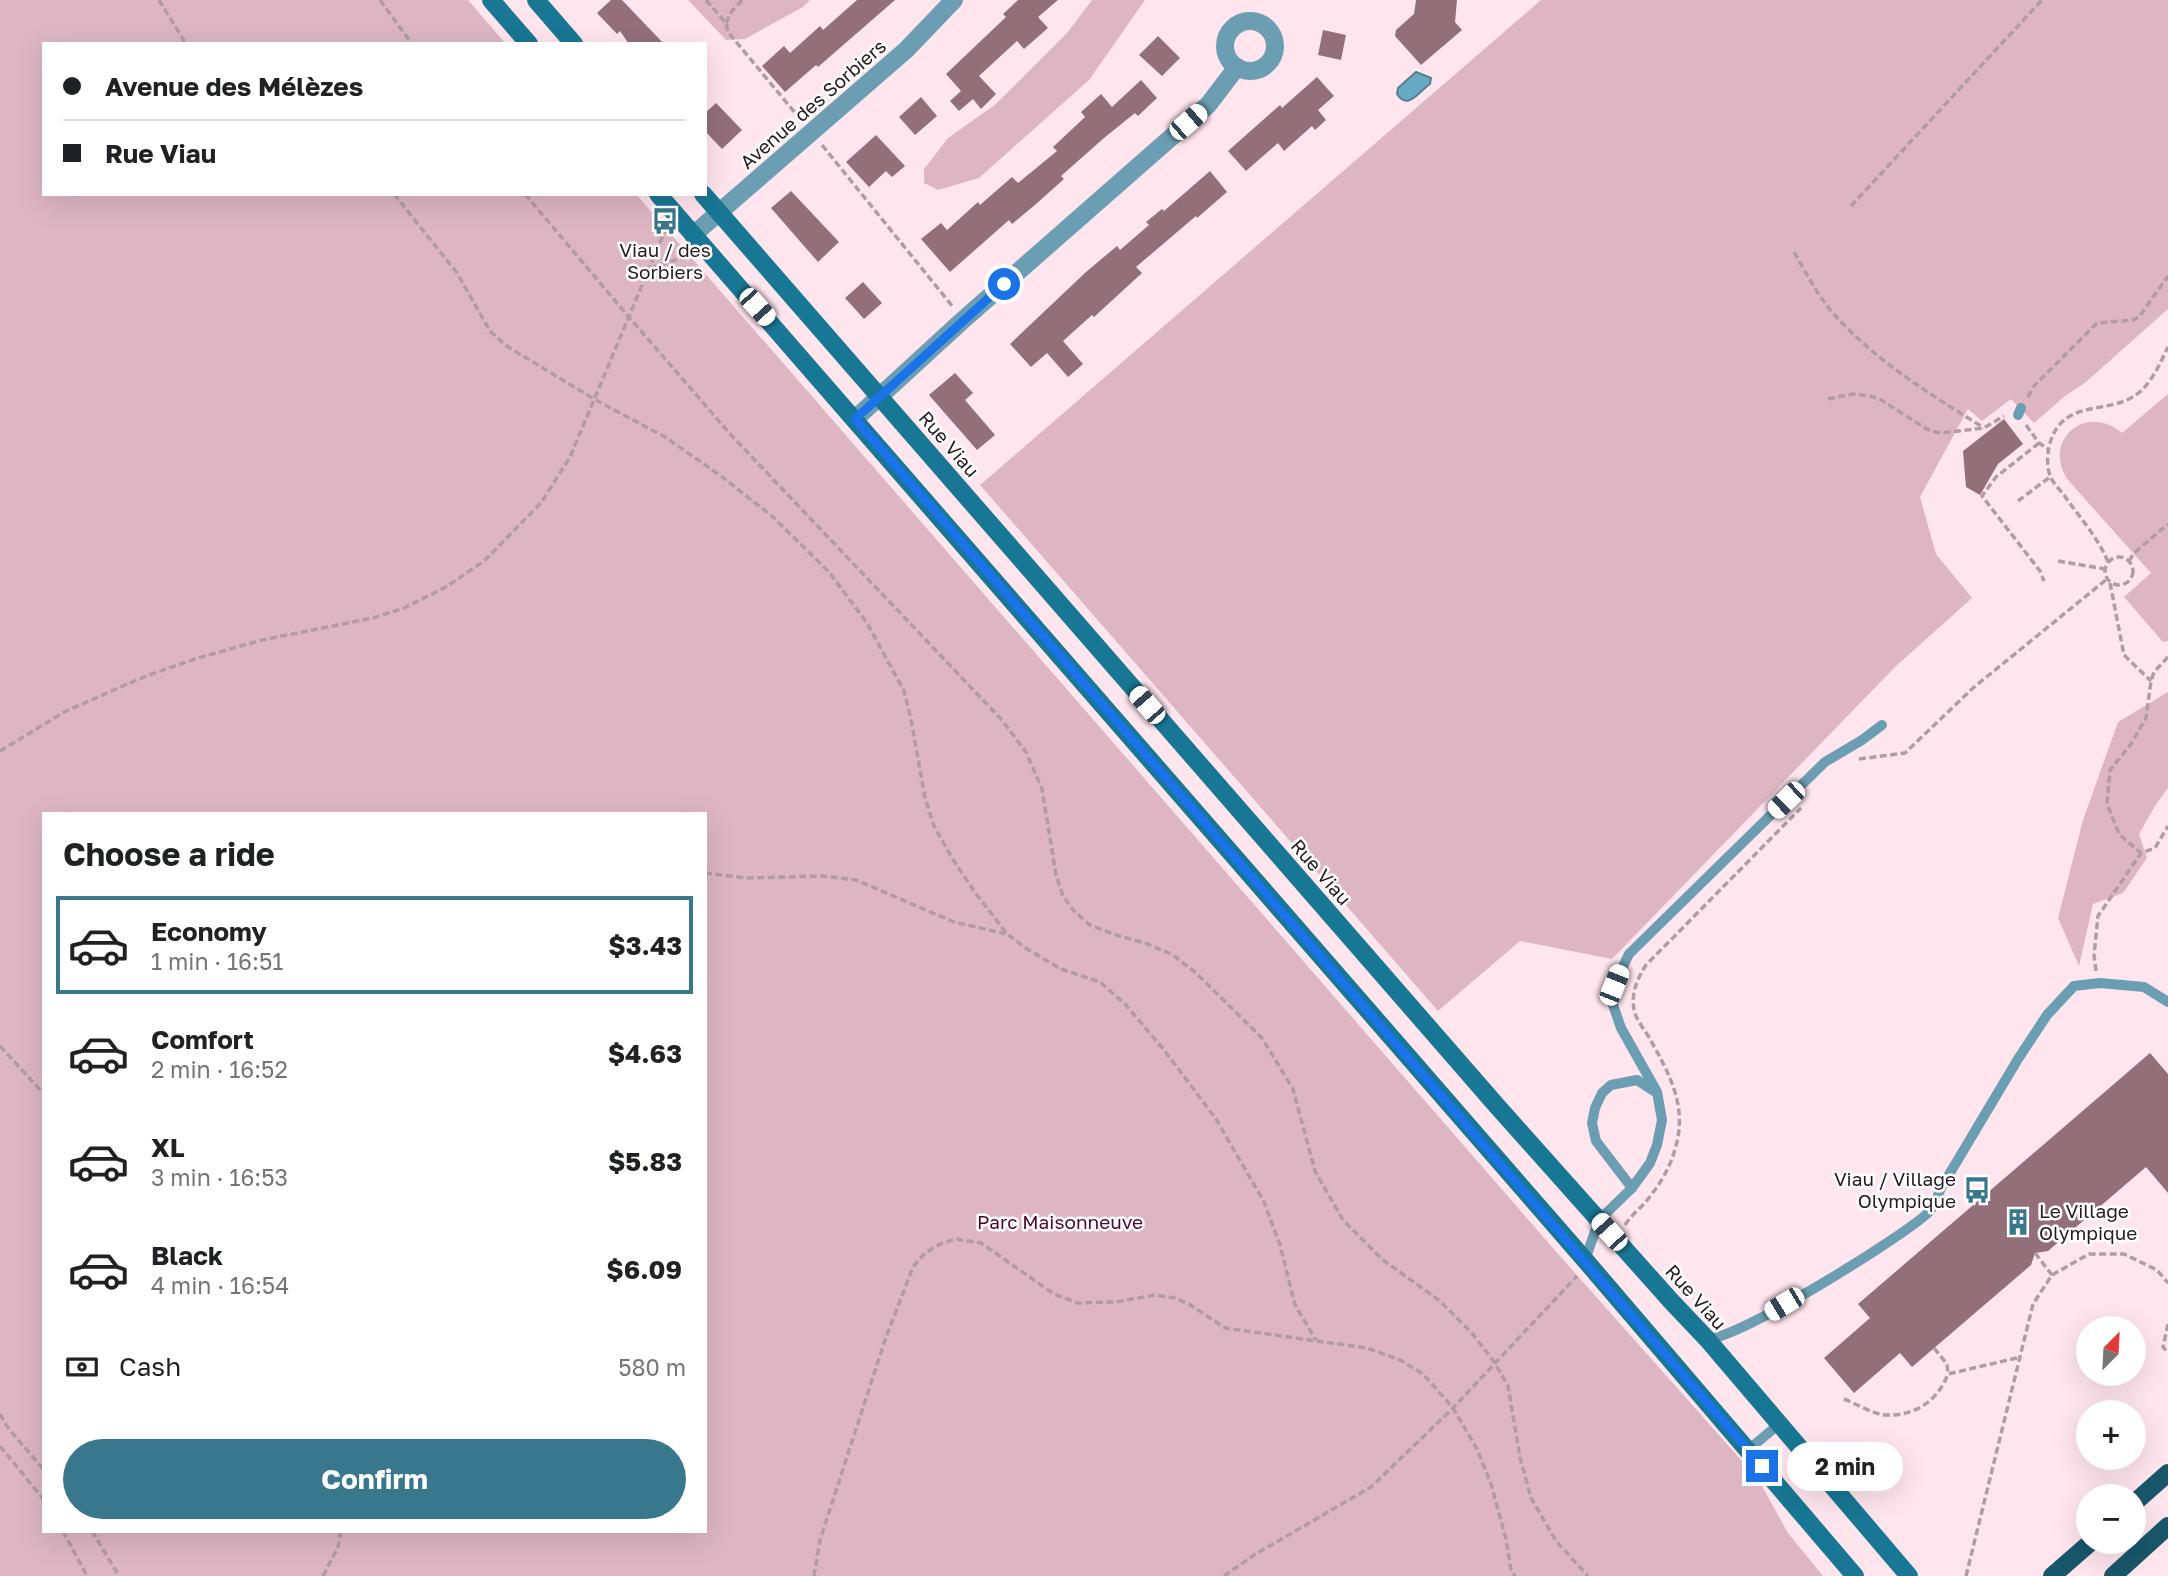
<!DOCTYPE html>
<meta charset="utf-8">
<style>
:root{--surface:#fff;--page:#f2f2f2;--text:#202124;--muted:#757577;--line:#e0e0e0;--accent:#39778d}
body{margin:0;font-family:"Golos Text",sans-serif;background:var(--page);color:var(--text);height:100vh;display:flex;flex-direction:column;font-size:26px;white-space:nowrap}
*{box-sizing:border-box;margin:0}
p{font-size:23px;color:var(--muted)}
.icon{flex:none;width:38px;height:38px;fill:none;stroke:currentColor;stroke-width:2;stroke-linecap:round;stroke-linejoin:round}
.map{position:relative;flex:1;overflow:hidden}
.drawer{position:absolute;left:42px;top:812px;width:665px;height:721px;display:flex;flex-direction:column;background:var(--surface);border-radius:0px;box-shadow:0 7px 28px #0002}
.drawer>*{flex:none}
.top-card{position:absolute;left:42px;top:42px;width:665px;height:154px;border-radius:0px;box-shadow:0 7px 28px #0002;display:grid;align-content:center;height:154px;padding:0 21px;background:var(--surface)}
.needle{width:46px;rotate:24deg}
.tools{position:absolute;left:2076px;top:1316px;display:grid;gap:14px}
.tools a{display:grid;place-items:center;width:70px;height:70px;border-radius:50%;background:var(--surface);box-shadow:0 7px 28px #0002;font-size:35px}
.end{position:absolute;width:32px;height:32px;margin:-16px;border:9px solid #1a73e8;background:#fff;box-shadow:0 0 0 4px #fff}
.from{border-radius:50%}
.bubble{position:absolute;height:49px;border-radius:24px;background:var(--surface);box-shadow:0 7px 28px #0002;font-size:23px;font-weight:700;line-height:49px;text-align:center}
.car{position:absolute;width:21px;height:42px;margin:-21px -10px;border-radius:9px;box-shadow:0 0 5px 2px #0007;background:linear-gradient(#fff 24%,#345 0 40%,#fff 0 76%,#345 0 86%,#fff 0)}
.top-card b{display:flex;align-items:center;gap:24px;height:66px;font-size:26px}
.top-card b+b{border-top:2px solid var(--line)}
.top-card i{width:18px;height:18px;background:var(--text)}
ul{padding:0;list-style:none}
li{display:flex;align-items:center;gap:21px;height:98px;margin:0 14px 10px;padding:0 7px;border:4px solid transparent;border-radius:0px}
li div{flex:1}
li b{display:block;font-size:26px}
li em{font-style:normal;font-weight:700}
li.active{border-color:var(--accent)}
li>.icon{width:63px;height:63px;stroke-width:1.5}
h2{padding:0 21px;font-size:32px;line-height:84px}
.pay{display:flex;align-items:center;gap:18px;height:77px;padding:0 21px;font-size:26px}
.pay p{margin-inline-start:auto}
.primary-button{display:flex;gap:14px;margin-top:auto;padding:14px 21px}
.primary-button a{flex:1;height:80px;border-radius:42px;background:var(--accent);color:#fff;font-size:28px;font-weight:700;line-height:80px;text-align:center}
.map>svg:first-child{display:block}
</style>
<div class="map">
<svg width="2168" height="1576" viewBox="0 0 2168 1576">
<rect width="100%" height="100%" fill="#ffe5ed"/>
<g fill="#deb6c3" fill-rule="evenodd">
<path d="M0,0H468L506,44H44V194H636L1552,1247L1758,1479L1788,1533L1823,1576H0ZM44,814H705V1531H44Z"/>
<polygon points="688,0 810,0 803,7 745,39 726,40"/>
<polygon points="1092,0 1145,0 1089,80 979,178 938,190 924,183 924,169 948,138 996,104 1067,33"/>
<polygon points="1541,0 2168,0 2168,309 2086,382 2065,396 2034,423 2011,399 1982,421 1968,409 1920,497 1936,554 1972,598 1895,667 1612,959 1520,941 1438,1011 980,485"/>
<path d="M2168,394V641L2163,642L2124,597L2151,573L2068,480C2041,440 2087,402 2122,433Z"/>
<polygon points="2168,692 2168,788 2155,806 2139,834 2147,858 2123,893 2093,904 2079,966 2058,918 2083,820 2118,722"/>
</g>
<path fill="#67aac3" stroke="#547e92" stroke-width="2" d="M1416,72L1431,78L1430,84C1419,91 1408,111 1397,94L1398,88Z"/>
<g fill="#936f7a">
<polygon points="611,0 622,0 664,44 629,44 620,31 617,34 597,13"/>
<polygon points="857,0 895,0 818,67 816,65 785,92 762,66 784,46 790,53 820,26 823,30"/>
<polygon points="1018,0 1058,0 1038,17 1048,28 1024,49 1017,41 979,76 996,94 981,109 973,99 959,111 950,101 961,91 946,74 1006,17 1003,14"/>
<polygon points="1416,0 1457,0 1455,22 1462,30 1421,65 1395,36 1396,30 1414,14"/>
<polygon points="1323,30 1346,35 1341,60 1318,55"/>
<polygon points="1158,36 1180,58 1162,76 1139,55"/>
<polygon points="1317,77 1334,96 1318,110 1326,120 1315,130 1312,126 1284,151 1278,143 1246,171 1228,151 1280,105 1282,108"/>
<polygon points="1141,80 1157,98 1138,116 1135,113 1104,138 1061,176 1064,179 1036,204 1012,224 1009,220 950,272 921,239 941,223 947,230 978,202 980,205 1012,177 1018,183 1057,151 1053,147 1085,117 1081,112 1101,94 1112,107"/>
<polygon points="921,97 937,116 915,135 899,117"/>
<polygon points="716,103 742,130 722,149 705,131 705,113"/>
<polygon points="876,135 905,166 892,177 886,171 869,187 846,162"/>
<polygon points="1210,171 1227,192 1197,218 1196,216 1136,267 1142,273 1094,317 1092,315 1063,341 1083,364 1068,377 1047,353 1031,367 1010,344 1086,272 1117,246 1120,250 1149,225 1146,222 1162,209 1164,211"/>
<polygon points="791,191 839,242 818,262 771,208"/>
<polygon points="863,282 882,303 864,319 845,298"/>
<polygon points="955,373 973,393 965,400 995,435 977,450 929,395"/>
<polygon points="2004,419 2023,444 1998,464 1980,495 1966,487 1963,451"/>
<polygon points="2150,1053 2168,1074 2168,1193 2146,1167 2048,1251 2035,1253 2031,1265 1912,1367 1900,1353 1854,1393 1824,1358 1870,1318 1858,1304"/>
</g>
<g fill="none" stroke-linecap="round" stroke-linejoin="round">
<g stroke="#b29ca3" stroke-width="3.5" stroke-dasharray="7 3.5" stroke-linecap="butt">
<polyline points="159,0 186,44"/>
<polyline points="380,0 412,44"/>
<polyline points="706,0 726,23 728,32 801,120"/>
<polyline points="726,23 732,11 742,0"/>
<polyline points="822,145 953,307"/>
<polyline points="394,194 457,273 490,331 505,345 594,399 665,437 721,476 773,517 829,572 867,623 904,691 911,719 925,798 934,826 952,858 974,891 1007,934 1027,949 1061,969 1100,982 1125,1004 1164,1050 1216,1119 1264,1202 1280,1245 1295,1305 1316,1340"/>
<polyline points="525,194 628,316 731,435 1001,719 1026,752 1042,789 1056,875 1063,896 1075,912 1090,925 1119,936 1145,943 1173,955 1196,973 1262,1038 1293,1089 1315,1171 1343,1220 1383,1260 1440,1301 1471,1332 1495,1363 1508,1386 1520,1457 1531,1498 1556,1541 1588,1576"/>
<polyline points="1851,206 2042,0"/>
<path d="M1794,252C1806,273 1817,294 1832,312C1875,361 1930,394 1984,428"/>
<polyline points="650,268 691,255"/>
<polyline points="2028,397 2034,386 2097,323 2133,320 2139,317 2168,276"/>
<polyline points="1828,399 1853,394 1870,396 1881,400 1930,431 1942,433 1984,428 2004,416"/>
<polyline points="2026,425 2039,443 2048,449"/>
<polyline points="2039,443 1996,477 1982,496 2040,571 2044,581"/>
<polyline points="2018,501 2050,477"/>
<circle cx="2119" cy="571" r="14"/>
<polyline points="2058,561 2105,569"/>
<polyline points="2129,561 2134,553 2168,524"/>
<path d="M2108,562C2098,537 2079,517 2064,495C2060,490 2054,484 2051,478C2047,470 2047,456 2049,447C2060,400 2101,414 2131,398C2150,388 2159,365 2168,347"/>
<polyline points="2110,583 2124,655 2151,681"/>
<polyline points="2168,657 2154,672 2151,681 2146,718 2131,744 2110,770 2107,804 2119,834 2141,853 2155,848 2168,826"/>
<polyline points="0,751 66,711 146,676 195,659 262,640 373,618 404,608 446,587 484,561 541,503 570,457 666,228"/>
<polyline points="1859,759 1905,753 1973,688 2107,579"/>
<polyline points="705,873 746,878 822,876 856,880 954,922 1007,934"/>
<polyline points="2096,971 2094,955 2098,916 2141,853"/>
<polyline points="0,1046 44,1094"/>
<path d="M1625,1225C1630,1217 1637,1211 1643,1205C1657,1189 1670,1169 1675,1149C1688,1107 1670,1075 1650,1039C1645,1030 1636,1020 1634,1010C1631,993 1637,979 1646,965L1801,808"/>
<polyline points="2035,1253 2052,1275"/>
<polyline points="2168,1324 2163,1347 2168,1353"/>
<polyline points="1934,1348 1947,1364 1948,1374 2021,1357"/>
<path d="M1844,1399C1857,1404 1874,1415 1887,1415C1916,1416 1938,1400 1948,1374"/>
<polyline points="0,1414 8,1428 44,1470"/>
<polyline points="0,1446 44,1500"/>
<polyline points="63,1531 87,1576"/>
<polyline points="92,1531 119,1576"/>
<polyline points="323,1576 338,1547 341,1531"/>
<polyline points="814,1576 820,1540 885,1340 913,1267 925,1253 940,1244 956,1239 981,1243 1054,1294 1078,1303 1116,1302 1155,1295 1175,1298 1189,1304 1225,1328 1367,1348 1400,1360 1423,1374 1453,1408 1477,1449 1491,1484 1506,1539 1511,1570 1515,1576"/>
<polyline points="1224,1576 1254,1555 1371,1487 1453,1408 1577,1276"/>
<polyline points="1966,1576 2033,1304 2052,1275 2089,1254 2124,1254 2157,1270 2168,1283"/>
</g>
<g stroke="#6b9eb2" stroke-width="10">
<polyline points="2018,415 2021,408"/>
<polyline points="1632,1188 1596,1141 1592,1123 1595,1108 1602,1093 1611,1085 1637,1080 1654,1091"/>
<polyline points="1585,1260 1599,1220 1632,1188 1650,1163 1657,1145 1662,1120 1657,1092 1621,1028 1612,1002 1614,985 1629,954 1825,762 1862,740 1882,725"/>
<path d="M1707,1339C1738,1339 1903,1237 1929,1212C1935,1206 1938,1195 1941,1188L2018,1059L2047,1015L2074,986L2100,983L2144,987L2168,1002"/>
<polyline points="1748,1450 1779,1424"/>
</g>
<g stroke="#6b9eb2" stroke-width="18">
<circle cx="1250" cy="46" r="25"/>
<polyline points="693,235 906,50 954,0"/>
<polyline points="855,419 963,320 1208,105 1237,67"/>
</g>
<g stroke="#187794" stroke-width="18">
<polyline points="491,0 529,44"/>
<polyline points="536,0 574,44"/>
<polyline points="658,194 1585,1260 1855,1576"/>
<polyline points="703,194 1497,1106 1671,1301 1707,1339 1909,1576"/>
</g>
<g stroke="#18576b" stroke-width="18">
<polyline points="2133,1504 2168,1473"/>
<polyline points="2052,1576 2091,1542"/>
<polyline points="2113,1576 2168,1526"/>
</g>
</g>
<g fill="none" stroke-linecap="round" stroke-linejoin="round">
<polyline stroke="#1a73e8" stroke-width="9" points="1004,284 855,419 1762,1466"/>
</g>
<defs>
<symbol id="bus-bare" viewBox="-9 -9 18 18"><path d="M-5-6H5V4H4V6H2V4H-2V6H-4V4H-5ZM-3.5-4V0h7V-4ZM-3.5 1.2v1.5H-2V1.2ZM2 1.2v1.5H3.5V1.2Z" fill="#39778d" stroke="#fff" stroke-width="2.5" paint-order="stroke"/></symbol>
<symbol id="building-bare" viewBox="-9 -9 18 18"><path d="M-4-6H4V6H1V3H-1V6H-4ZM-2.5-4.3h1.7v1.8h-1.7ZM.8-4.3h1.7v1.8H.8ZM-2.5-1h1.7V.8h-1.7ZM.8-1h1.7V.8H.8Z" fill="#39778d" stroke="#fff" stroke-width="2.5" paint-order="stroke"/></symbol>
</defs>
<g fill-rule="evenodd">
<use href="#bus-bare" x="646" y="202" width="38" height="38"/>
<use href="#bus-bare" x="1958" y="1171" width="38" height="38"/>
<use href="#building-bare" x="1999" y="1203" width="38" height="38"/>
</g>
<g text-anchor="middle" stroke-width="5" stroke-linejoin="round" paint-order="stroke">
<g font-size="19" fill="#28191e" stroke="#fff">
<text transform="translate(813 104) rotate(-41)" y="7">Avenue des Sorbiers</text>
<text transform="translate(949 444) rotate(49)" y="7">Rue Viau</text>
<text transform="translate(1321 872) rotate(49)" y="7">Rue Viau</text>
<text transform="translate(1696 1297) rotate(48)" y="7">Rue Viau</text>
</g>
<g font-size="19" fill="#28191e" stroke="#fff">
<text x="665" y="257">Viau / des<tspan x="665" dy="22">Sorbiers</tspan></text>
<text x="1956" y="1186" text-anchor="end">Viau / Village<tspan x="1956" dy="22">Olympique</tspan></text>
<text x="2039" y="1218" text-anchor="start">Le Village<tspan x="2039" dy="22">Olympique</tspan></text>
</g>
<g font-size="19" fill="#50062a" stroke="#fff">
<text x="1060" y="1229">Parc Maisonneuve</text>
</g>
</g>
</svg>
<div class="tools">
<a><svg class="needle" viewBox="-14 -14 28 28"><path d="M0-13l5 13h-10z" fill="#e53935"/><path d="M0 13l5-13h-10z" fill="#757577"/></svg></a>
<a>+</a>
<a>−</a>
</div>
<i class="end from" style="left:1004px;top:284px"></i>
<i class="end" style="left:1762px;top:1466px"></i>
<div class="bubble" style="left:1787px;top:1442px;width:116px">2 min</div>
<i class="car" style="left:1188px;top:122px;rotate:49deg"></i>
<i class="car" style="left:757px;top:307px;rotate:138deg"></i>
<i class="car" style="left:1147px;top:705px;rotate:319deg"></i>
<i class="car" style="left:1786px;top:800px;rotate:226deg"></i>
<i class="car" style="left:1614px;top:985px;rotate:22deg"></i>
<i class="car" style="left:1609px;top:1232px;rotate:318deg"></i>
<i class="car" style="left:1784px;top:1304px;rotate:239deg"></i>
<div class="top-card">
<b><i class="from"></i>Avenue des Mélèzes</b>
<b><i></i>Rue Viau</b>
</div>
<section class="drawer">
<h2>Choose a ride</h2>
<ul>
<li class="active"><svg class="icon" aria-label="car" viewBox="0 0 24 24"><path d="M5 17H2v-5l4-1 3-4h7l3 4 3 1v5h-3M9 17h6M6 11h13"/><circle cx="7" cy="17" r="2"/><circle cx="17" cy="17" r="2"/></svg><div><b>Economy</b><p>1 min · 16:51</p></div><em>$3.43</em></li>
<li><svg class="icon" aria-label="car" viewBox="0 0 24 24"><path d="M5 17H2v-5l4-1 3-4h7l3 4 3 1v5h-3M9 17h6M6 11h13"/><circle cx="7" cy="17" r="2"/><circle cx="17" cy="17" r="2"/></svg><div><b>Comfort</b><p>2 min · 16:52</p></div><em>$4.63</em></li>
<li><svg class="icon" aria-label="car" viewBox="0 0 24 24"><path d="M5 17H2v-5l4-1 3-4h7l3 4 3 1v5h-3M9 17h6M6 11h13"/><circle cx="7" cy="17" r="2"/><circle cx="17" cy="17" r="2"/></svg><div><b>XL</b><p>3 min · 16:53</p></div><em>$5.83</em></li>
<li><svg class="icon" aria-label="car" viewBox="0 0 24 24"><path d="M5 17H2v-5l4-1 3-4h7l3 4 3 1v5h-3M9 17h6M6 11h13"/><circle cx="7" cy="17" r="2"/><circle cx="17" cy="17" r="2"/></svg><div><b>Black</b><p>4 min · 16:54</p></div><em>$6.09</em></li>
</ul>
<div class="pay"><svg class="icon" aria-label="cash" viewBox="0 0 24 24"><path d="M3 7h18v10H3z"/><circle cx="12" cy="12" r="2"/></svg>Cash<p>580 m</p></div>
<div class="primary-button"><a>Confirm</a></div>
</section>
</div>
